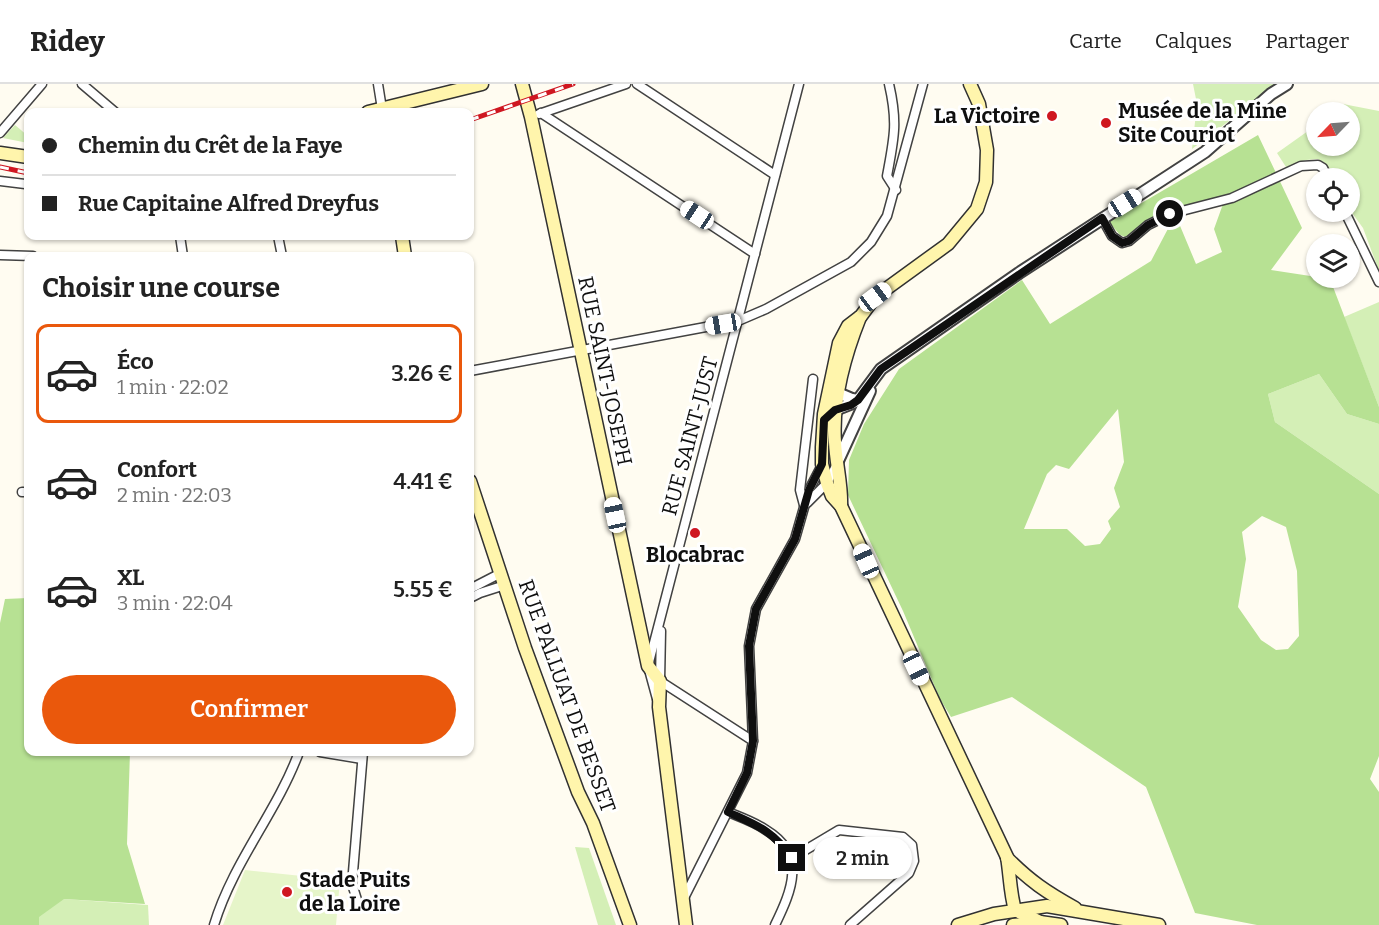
<!DOCTYPE html>
<html lang="fr">
<meta charset="utf-8">
<style>
:root{--surface:#fff;--page:#f6f6f6;--text:#222;--muted:#767676;--line:#e0e0e0;--accent:#ea580c}
body{margin:0;font-family:Bitter,serif;background:var(--page);color:var(--text);height:100vh;display:flex;flex-direction:column;font-size:22px;white-space:nowrap}
*{box-sizing:border-box;margin:0}
p{font-size:20px;color:var(--muted)}
.icon{flex:none;width:33px;height:33px;fill:none;stroke:currentColor;stroke-width:2;stroke-linecap:round;stroke-linejoin:round}
.map{position:relative;flex:1;overflow:hidden}
.details{position:absolute;left:24px;top:168px;width:450px;height:504px;display:flex;flex-direction:column;background:var(--surface);border-radius:12px;box-shadow:0 2px 4px #0004}
.details>*{flex:none}
.guide{position:absolute;left:24px;top:24px;width:450px;height:132px;border-radius:12px;box-shadow:0 2px 4px #0004;display:grid;align-content:center;height:132px;padding:0 18px;background:var(--surface)}
.needle{width:39px;rotate:245deg}
.buttons{position:absolute;left:1306px;top:18px;display:grid;gap:12px}
.buttons a{display:grid;place-items:center;width:54px;height:54px;border-radius:50%;background:var(--surface);box-shadow:0 2px 4px #0004;font-size:30px}
.end{position:absolute;width:27px;height:27px;margin:-14px;border:8px solid #0f0f0f;background:#fff;box-shadow:0 0 0 3px #fff}
.from{border-radius:50%}
.bubble{position:absolute;height:42px;border-radius:21px;background:var(--surface);box-shadow:0 2px 4px #0004;font-size:20px;font-weight:600;line-height:42px;text-align:center}
.car{position:absolute;width:18px;height:36px;margin:-18px -9px;border-radius:8px;box-shadow:0 0 4px 2px #0007;background:linear-gradient(#fff 24%,#345 0 40%,#fff 0 76%,#345 0 86%,#fff 0)}
.guide b{display:flex;align-items:center;gap:21px;height:57px;font-size:22px}
.guide b+b{border-top:2px solid var(--line)}
.guide i{width:15px;height:15px;background:var(--text)}
ul{padding:0;list-style:none}
li{display:flex;align-items:center;gap:18px;height:99px;margin:0 12px 9px;padding:0 6px;border:3px solid transparent;border-radius:12px}
li div{flex:1}
li b{display:block;font-size:22px}
li em{font-style:normal;font-weight:600}
li.current{border-color:var(--accent)}
li>.icon{width:54px;height:54px;stroke-width:1.5}
h2{padding:0 18px;font-size:27px;line-height:72px}
.cta{display:flex;gap:12px;margin-top:auto;padding:12px 18px}
.cta a{flex:1;height:69px;border-radius:36px;background:var(--accent);color:#fff;font-size:24px;font-weight:600;line-height:69px;text-align:center}
header{display:flex;align-items:center;gap:36px;box-sizing:border-box;height:84px;padding:0 30px;background:var(--surface);border-bottom:2px solid var(--line)}
header strong{font-size:28px}
nav{display:flex;gap:33px;margin-inline-start:auto;font-size:21px}
.map>svg:first-child{display:block}
</style>
<header>
<strong>Ridey</strong>
<nav><a>Carte</a><a>Calques</a><a>Partager</a></nav>
</header>
<div class="map">
<svg width="1379" height="841" viewBox="0 0 1379 841">
<rect width="100%" height="100%" fill="#fffcf1"/>
<g fill="#d4efb6">
<polygon points="1193,0 1278,0 1192,65 1197,20"/>
<polygon points="1343,20 1379,27 1379,187 1363,144 1350,126 1350,94 1334,94 1325,79 1318,75 1306,76 1286,83 1277,69 1308,47 1317,34 1317,62 1350,62 1350,28 1328,28"/>
<polygon points="15,41 28,52 28,59 3,54"/>
<polygon points="1379,218 1379,323 1344,233"/>
<polygon points="1319,290 1347,330 1379,340 1379,410 1275,338 1268,310"/>
<polygon points="575,763 589,764 616,841 598,841"/>
<polygon points="64,815 148,821 149,841 0,841 0,822"/>
</g>
<g fill="#b7e193" fill-rule="evenodd">
<path d="M1258,51L1302,144L1271,186L1330,195L1379,323V340L1347,330L1319,290L1268,310L1275,338L1379,410V672L1370,695L1379,708V841H1257L1195,829L1146,703L1012,613L951,633L940,615L903,527L848,411L849,376L864,340L899,285L1022,196L1050,240L1151,177L1171,139L1178,137L1196,180L1222,168L1214,145L1223,120L1221,112L1168,126L1145,139L1126,153L1120,151L1109,138ZM1118,325L1124,378L1114,404L1120,423L1108,437L1111,445L1100,460L1085,462L1067,445H1024L1047,390L1056,381L1069,385ZM1262,432L1286,443L1297,487L1299,552L1288,565L1276,566L1261,556L1238,523L1246,475L1242,448Z"/>
<polygon points="28,514 28,668 130,668 127,760 145,820 64,815 39,833 39,841 0,841 0,539 5,515"/>
</g>
<polygon fill="#e6f5c9" points="245,786 340,796 336,841 223,841"/>
<g fill="none" stroke-linecap="round" stroke-linejoin="round">
<defs>
<g id="minor">
<polyline points="82,0 115,28"/>
<polyline points="378,0 382,25"/>
<polyline points="637,0 775,91"/>
<path d="M889,0C898,39 894,54 887,92L896,106"/>
<polyline points="541,29 755,170"/>
<polyline points="539,30 626,0"/>
<polyline points="0,49 42,0"/>
<polyline points="0,97 25,100"/>
<polyline points="1345,128 1379,198"/>
<polyline points="1102,134 1112,152 1122,159 1129,157 1148,141 1170,130 1232,114 1301,82 1318,81 1323,84 1328,94"/>
<polyline points="180,152 183,172"/>
<polyline points="278,152 282,172"/>
<polyline points="0,171 33,172"/>
<polyline points="470,287 738,237 766,225 851,178 871,158 887,132 923,0"/>
<polyline points="22,408 28,408"/>
<polyline points="807,419 827,399 837,380"/>
<polyline points="804,421 800,406 813,295"/>
<polyline points="470,505 501,489"/>
<polyline points="470,514 480,509 505,501"/>
<polyline points="661,547 660,597 753,657"/>
<polyline points="657,615 648,582 799,0"/>
<polyline points="320,668 362,675"/>
<path d="M728,728C740,733 755,738 766,746C807,771 792,806 775,841"/>
<polyline points="792,774 839,746 903,753 912,761 914,777 909,789 850,841"/>
<polyline points="683,816 747,689 753,657 749,562 756,525 795,455 809,406 822,381"/>
<polyline points="358,819 352,800 363,668"/>
<path d="M214,841C233,778 277,728 299,668"/>
</g>
<g id="tertiary">
<polyline points="838,309 852,315 858,316 881,285 1019,189 1205,68 1271,10 1287,0"/>
<path d="M830,330C838,323 849,322 858,316"/>
<polyline points="837,379 870,307"/>
</g>
<g id="secondary">
<polyline points="522,0 531,33 648,582 660,597 659,623 686,841"/>
<path d="M970,0L979,20L987,66L986,98L977,125L948,160L875,213L861,232L848,242L839,259L824,330L822,363V380L827,399L832,412L841,422L1007,773C1010,790 1010,809 1015,826L1040,838"/>
<polyline points="368,28 482,0"/>
<polyline points="0,69 28,73"/>
<polyline points="402,152 405,172"/>
<polyline points="470,397 525,564 578,708 593,739 630,841"/>
<path d="M841,422C842,401 836,380 835,358C832,315 844,273 860,233"/>
<path d="M1007,774C1030,797 1046,808 1075,824"/>
<polyline points="958,841 994,830 1047,822 1159,841"/>
<polyline points="1013,841 1040,838 1061,841"/>
</g>
</defs>
<use href="#minor" stroke="#424242" stroke-width="11"/>
<use href="#tertiary" stroke="#424242" stroke-width="14"/>
<use href="#secondary" stroke="#313131" stroke-width="15"/>
<use href="#minor" stroke="#fff" stroke-width="8"/>
<use href="#tertiary" stroke="#fff" stroke-width="10"/>
<use href="#secondary" stroke="#fff5ac" stroke-width="12"/>
<defs>
<g id="rail">
<polyline points="470,36 573,0"/>
<polyline points="0,83 28,89"/>
</g>
</defs>
<use href="#rail" stroke="#cf1721" stroke-width="5"/>
<use href="#rail" stroke="#fff" stroke-width="3" stroke-dasharray="9" stroke-linecap="butt"/>
</g>
<g fill="none" stroke-linecap="round" stroke-linejoin="round">
<path stroke="#0f0f0f" stroke-width="8" d="M792,774C772,746 758,742 728,728L747,689L753,657L749,562L756,525L795,455L809,406L822,380L824,336L835,326L851,321L858,316L881,285L1102,134L1112,152L1122,159L1129,157L1148,141L1170,130"/>
</g>
<g fill="#cf1721" stroke="#fff" stroke-width="2">
<circle cx="1052" cy="32" r="6"/>
<circle cx="1106" cy="39" r="6"/>
<circle cx="695" cy="449" r="6"/>
<circle cx="287" cy="808" r="6"/>
</g>
<g text-anchor="middle" stroke-width="6" stroke-linejoin="round" paint-order="stroke">
<g font-size="21" font-weight="bold" fill="#0f0f0f" stroke="#fff" text-anchor="start">
<text x="1118" y="34">Musée de la Mine<tspan x="1118" dy="24">Site Couriot</tspan></text>
<text x="1040" y="39" text-anchor="end">La Victoire</text>
<text x="695" y="478" text-anchor="middle">Blocabrac</text>
<text x="299" y="803">Stade Puits<tspan x="299" dy="24">de la Loire</tspan></text>
</g>
<g font-size="21" fill="#0f0f0f" stroke="#fff">
<text transform="translate(605 287) rotate(78)" y="7">RUE SAINT-JOSEPH</text>
<text transform="translate(690 352) rotate(-75)" y="7">RUE SAINT-JUST</text>
<text transform="translate(567 612) rotate(70)" y="7">RUE PALLUAT DE BESSET</text>
</g>
</g>
</svg>
<div class="buttons">
<a><svg class="needle" viewBox="-14 -14 28 28"><path d="M0-13l5 13h-10z" fill="#e53935"/><path d="M0 13l5-13h-10z" fill="#767676"/></svg></a>
<a><svg class="icon" aria-label="locate" viewBox="0 0 24 24"><circle cx="12" cy="12" r="6"/><path d="M12 2v4M12 18v4M2 12h4M18 12h4"/></svg></a>
<a><svg class="icon" aria-label="layers" viewBox="0 0 24 24"><path d="M12 4l9 5-9 5-9-5zM3 14l9 5 9-5"/></svg></a>
</div>
<i class="end from" style="left:1170px;top:130px"></i>
<i class="end" style="left:792px;top:774px"></i>
<div class="bubble" style="left:813px;top:753px;width:99px">2 min</div>
<i class="car" style="left:1125px;top:119px;rotate:58deg"></i>
<i class="car" style="left:697px;top:131px;rotate:303deg"></i>
<i class="car" style="left:875px;top:213px;rotate:53deg"></i>
<i class="car" style="left:723px;top:240px;rotate:260deg"></i>
<i class="car" style="left:615px;top:431px;rotate:348deg"></i>
<i class="car" style="left:866px;top:477px;rotate:336deg"></i>
<i class="car" style="left:916px;top:584px;rotate:155deg"></i>
<div class="guide">
<b><i class="from"></i>Chemin du Crêt de la Faye</b>
<b><i></i>Rue Capitaine Alfred Dreyfus</b>
</div>
<section class="details">
<h2>Choisir une course</h2>
<ul>
<li class="current"><svg class="icon" aria-label="car" viewBox="0 0 24 24"><path d="M5 17H2v-5l4-1 3-4h7l3 4 3 1v5h-3M9 17h6M6 11h13"/><circle cx="7" cy="17" r="2"/><circle cx="17" cy="17" r="2"/></svg><div><b>Éco</b><p>1 min · 22:02</p></div><em>3.26 €</em></li>
<li><svg class="icon" aria-label="car" viewBox="0 0 24 24"><path d="M5 17H2v-5l4-1 3-4h7l3 4 3 1v5h-3M9 17h6M6 11h13"/><circle cx="7" cy="17" r="2"/><circle cx="17" cy="17" r="2"/></svg><div><b>Confort</b><p>2 min · 22:03</p></div><em>4.41 €</em></li>
<li><svg class="icon" aria-label="car" viewBox="0 0 24 24"><path d="M5 17H2v-5l4-1 3-4h7l3 4 3 1v5h-3M9 17h6M6 11h13"/><circle cx="7" cy="17" r="2"/><circle cx="17" cy="17" r="2"/></svg><div><b>XL</b><p>3 min · 22:04</p></div><em>5.55 €</em></li>
</ul>
<div class="cta"><a>Confirmer</a></div>
</section>
</div>
